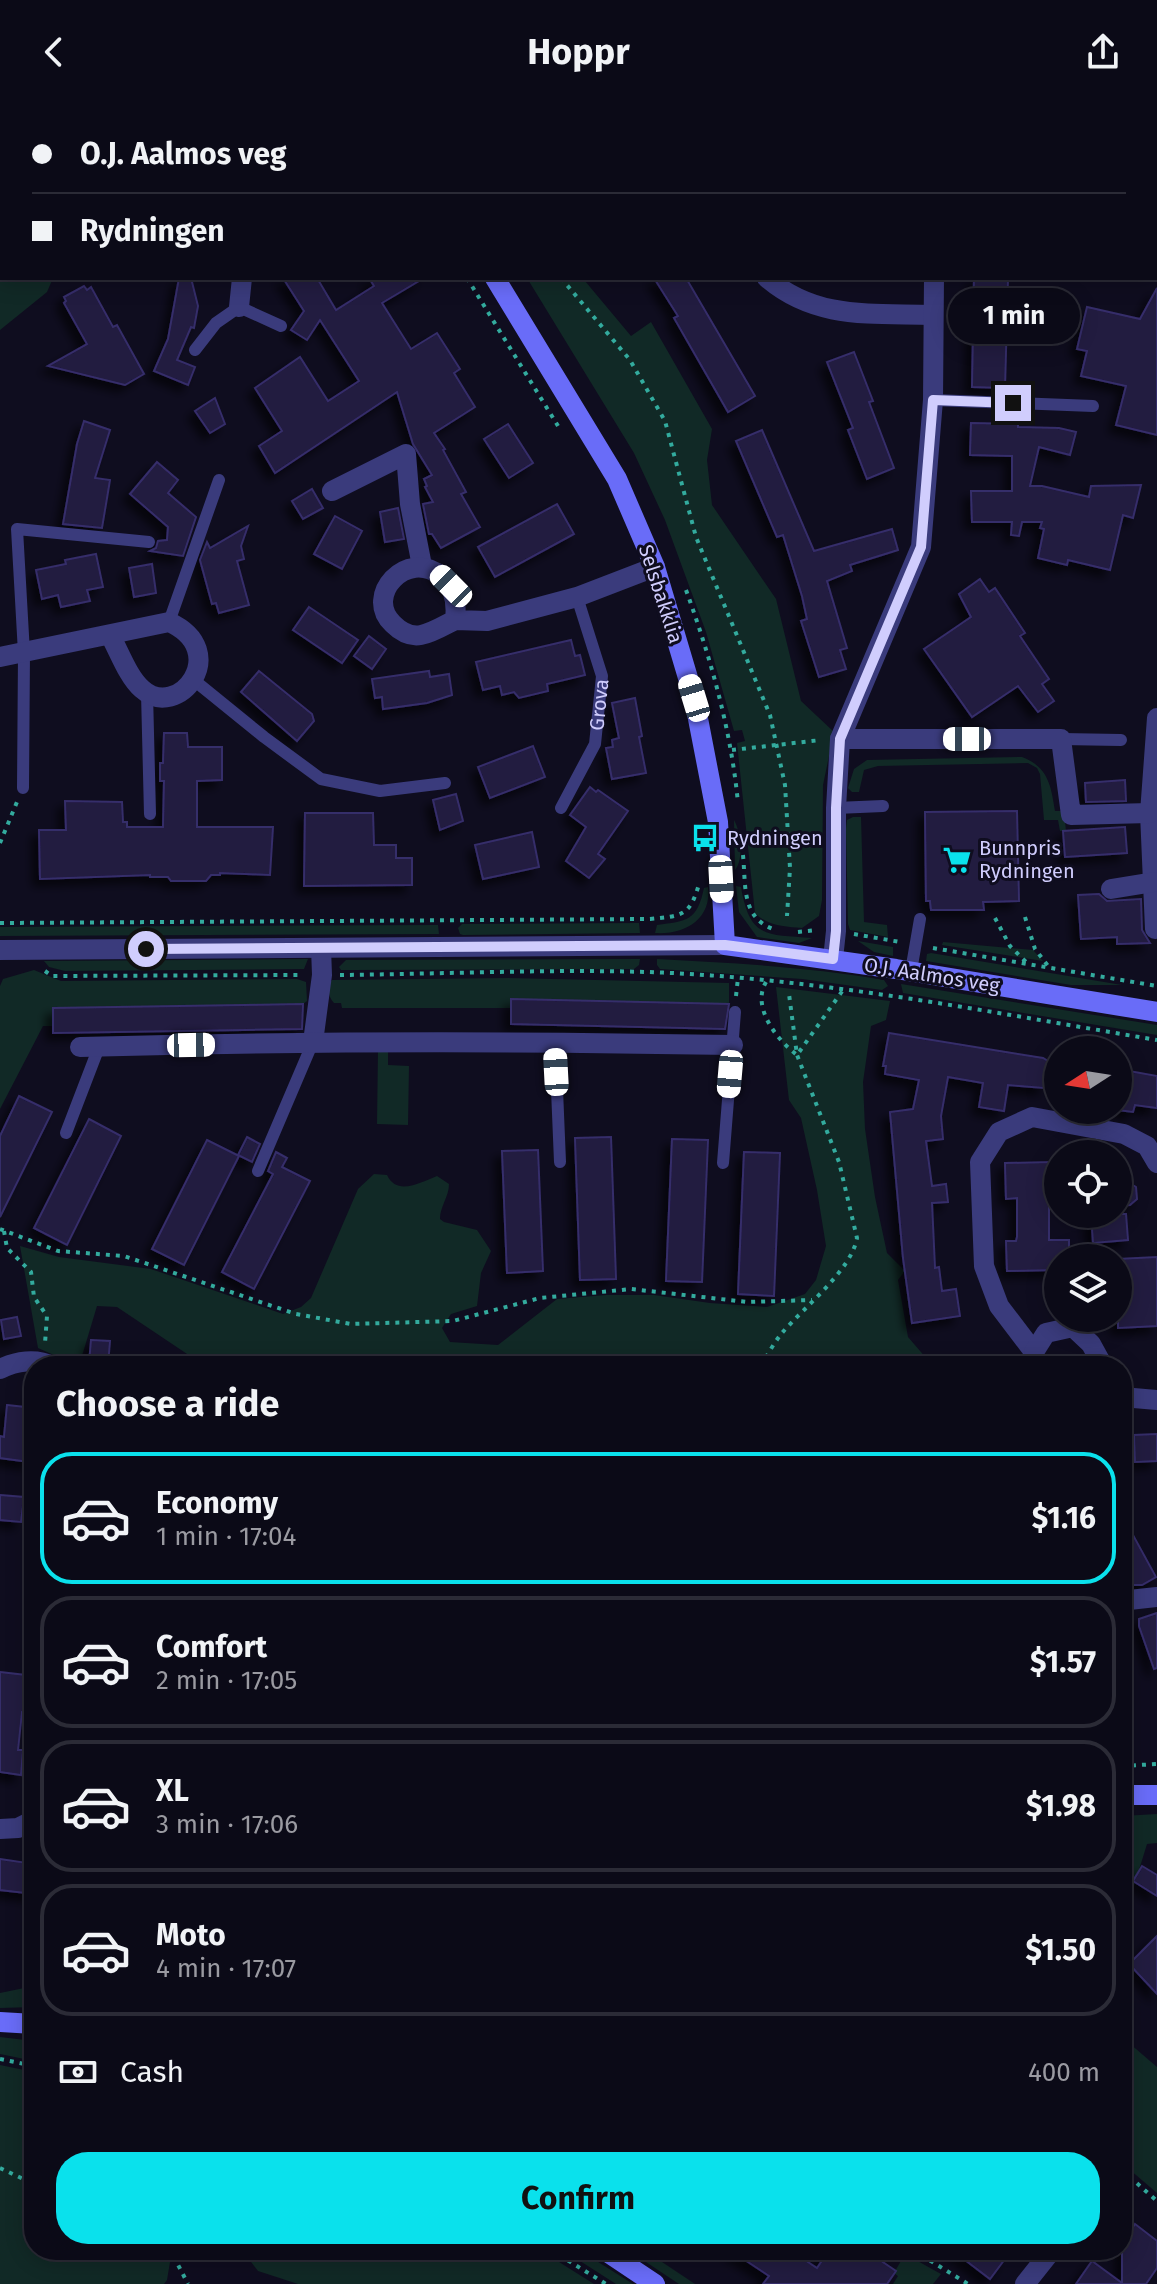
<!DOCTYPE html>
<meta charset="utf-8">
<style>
:root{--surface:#0b0a17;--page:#191824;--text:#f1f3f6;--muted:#9a9aa1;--line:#2b2b36;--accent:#0ae1ec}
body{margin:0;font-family:"Fira Sans",sans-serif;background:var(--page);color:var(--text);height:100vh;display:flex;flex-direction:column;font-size:30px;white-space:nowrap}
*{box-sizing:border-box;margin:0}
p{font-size:26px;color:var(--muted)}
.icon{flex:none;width:44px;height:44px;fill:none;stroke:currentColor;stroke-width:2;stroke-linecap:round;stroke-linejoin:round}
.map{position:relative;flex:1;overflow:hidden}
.sheet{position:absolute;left:24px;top:1252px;width:1108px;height:904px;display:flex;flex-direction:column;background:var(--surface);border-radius:32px;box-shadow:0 4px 20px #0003,0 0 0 2px var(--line)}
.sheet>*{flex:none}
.top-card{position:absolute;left:0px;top:0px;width:1158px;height:176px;box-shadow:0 4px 20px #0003,0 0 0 2px var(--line);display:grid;align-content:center;height:176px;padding:0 32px;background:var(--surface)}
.needle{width:52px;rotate:258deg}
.tools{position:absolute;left:1044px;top:932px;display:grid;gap:16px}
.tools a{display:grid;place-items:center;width:88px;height:88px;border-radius:50%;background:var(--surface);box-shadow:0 4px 20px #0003,0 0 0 2px var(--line);font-size:40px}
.end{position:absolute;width:36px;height:36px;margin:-18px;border:10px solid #d0cdfd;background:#111;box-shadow:0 0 0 4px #111}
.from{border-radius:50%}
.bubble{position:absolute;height:56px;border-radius:28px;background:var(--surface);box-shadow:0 4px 20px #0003,0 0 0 2px var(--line);font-size:26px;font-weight:700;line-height:56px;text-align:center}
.car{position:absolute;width:24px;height:48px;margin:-24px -12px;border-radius:10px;box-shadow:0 0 6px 2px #0007;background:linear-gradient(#fff 24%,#345 0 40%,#fff 0 76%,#345 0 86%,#fff 0)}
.top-card b{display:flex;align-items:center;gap:28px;height:76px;font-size:30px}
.top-card b+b{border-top:2px solid var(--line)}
.top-card i{width:20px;height:20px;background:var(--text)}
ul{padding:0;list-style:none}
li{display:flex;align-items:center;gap:24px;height:132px;margin:0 16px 12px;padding:0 16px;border:4px solid var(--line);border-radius:32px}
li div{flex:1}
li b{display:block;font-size:30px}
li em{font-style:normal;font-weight:700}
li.selected{border-color:var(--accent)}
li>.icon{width:72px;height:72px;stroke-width:1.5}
h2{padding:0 32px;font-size:36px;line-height:96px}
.pay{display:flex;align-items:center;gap:20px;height:88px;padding:0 32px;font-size:30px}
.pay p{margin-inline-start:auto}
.cta{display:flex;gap:16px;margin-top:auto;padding:16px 32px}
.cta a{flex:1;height:92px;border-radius:32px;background:var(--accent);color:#111;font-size:32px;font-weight:700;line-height:92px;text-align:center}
header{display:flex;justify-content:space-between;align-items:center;height:104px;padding:0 32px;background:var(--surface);font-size:36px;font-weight:700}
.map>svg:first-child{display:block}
</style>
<header><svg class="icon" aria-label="back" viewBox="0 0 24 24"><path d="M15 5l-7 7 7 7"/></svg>Hoppr<svg class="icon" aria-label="share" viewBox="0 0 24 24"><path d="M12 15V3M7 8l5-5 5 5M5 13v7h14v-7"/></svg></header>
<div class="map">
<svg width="1157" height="2180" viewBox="0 0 1157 2180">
<defs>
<filter id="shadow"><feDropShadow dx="-7" dy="7" stdDeviation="4" flood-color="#0009"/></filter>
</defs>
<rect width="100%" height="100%" fill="#0f0d1f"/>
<g fill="#112926">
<polygon points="0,0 118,0 2,2 2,174 53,174 47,188 0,226"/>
<path d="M527,174H588L585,177L631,232L651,218L712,325L707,356L712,401L776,495L801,597L834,628L823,681L822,796L819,812L802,824C786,823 767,822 755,809L737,639L745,637L742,626L734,627L706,528L665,416L634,349Z"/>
<path d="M1022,653C1048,663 1051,681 1055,707H1064L1066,727H1060L1058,716H1044L1040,670L1037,664L1028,659L878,662L864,666L859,688H852L848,684L854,665L867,656Z"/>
<polygon points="853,713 861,713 864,818 887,821 888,833 850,826 848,820 846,725 847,716"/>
<path d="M734,716C741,728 744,755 735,766Z"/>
<path d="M736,782L741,783C750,835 766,830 812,834L799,839L757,833L739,808Z"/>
<path d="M708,783C712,815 685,831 655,829L657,821C687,817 697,817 704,784Z"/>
<polygon points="639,819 640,829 463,831 460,830 458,824 462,820"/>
<polygon points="438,821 439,830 0,832 0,823"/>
<polygon points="858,837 893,843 893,852 874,848"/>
<polygon points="943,838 1033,846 1043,857 942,841"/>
<polygon points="931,849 1122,881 1071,881 926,857 927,850"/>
<polygon points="308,855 304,865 65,867 49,863 44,857"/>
<polygon points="640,855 639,861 634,865 348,866 341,866 339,863 346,856"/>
<path d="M657,855C733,859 810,863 884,876L888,882L882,886L802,875L660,865L657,861Z"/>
<polygon points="34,866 61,877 297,875 306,878 307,897 303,900 53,904 53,922 43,922 0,1005 0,882 3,875"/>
<path d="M508,874L729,879V900L511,895V904H342L341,899H334C328,893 327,883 332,876Z"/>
<polygon points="901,880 1157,921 1157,931 903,889"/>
<path d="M776,883L890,897L886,916L871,922L863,978L865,1025L875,1093L887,1149L905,1167L898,1176L908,1233L933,1262H205L117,1203L97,1202L79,1262L38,1244L20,1142L59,1153L151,1165L283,1210L301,1203L311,1194L358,1085L374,1070L387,1071C397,1092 419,1079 437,1072L449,1080C449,1093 440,1102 440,1115L444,1118L477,1126L491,1147L481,1169L477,1202L451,1210L442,1224L450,1238L498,1241L557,1195L606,1191H654L710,1199L767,1203L805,1190L816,1176L826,1142L817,1086L801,1014L789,996Z"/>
<polygon points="378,946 388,946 388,961 409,962 408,1021 377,1020"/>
<polygon points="1157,1710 1157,1739 1147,1740 1122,1821 1122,1712"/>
<polygon points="34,1882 34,1903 0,1904 0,1889"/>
<polygon points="0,1933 34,1937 34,1957 0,1950"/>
<polygon points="1122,1933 1157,1963 1157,2089 1122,2059"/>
<polygon points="0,1961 34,1968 34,2146 172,2146 167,2176 164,2180 0,2180"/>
<polygon points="242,2146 540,2146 594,2180 298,2180 258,2167"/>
<polygon points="563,2146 579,2146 633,2180 616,2180"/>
<polygon points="628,2146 644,2146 695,2180 679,2180"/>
<polygon points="905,2150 941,2170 933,2180 893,2180 898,2172 894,2169"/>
</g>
<g fill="#201a3f" stroke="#362d6a" stroke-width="2" filter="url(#shadow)">
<polygon points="179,174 191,174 198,202 194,224 191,223 177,256 195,263 188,281 154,267 168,235"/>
<polygon points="283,174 317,174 336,206 374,182 369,174 424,174 382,199 411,245 437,229 460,265 454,269 475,303 434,329 445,345 443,346 466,388 461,390 480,423 441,444 432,430 429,430 423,400 433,398 425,383 427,382 424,375 432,371 413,340 397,288 275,369 259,342 282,327 255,284 300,253 328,297 359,277 320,216 307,236 291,226 304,207"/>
<polygon points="654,174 686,174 755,292 728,308 674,214 678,212"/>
<polygon points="974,174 1008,174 1005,284 972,283"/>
<polygon points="84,182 87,186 91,183 113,223 117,221 144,270 125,281 48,262 87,240 64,199 66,197 64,193"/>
<polygon points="1157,184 1157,331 1116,321 1126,282 1081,272 1087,247 1077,245 1087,203 1140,215"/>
<polygon points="854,248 873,297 869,298 894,364 867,375 848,326 853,324 827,258"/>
<polygon points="215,294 225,320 210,329 195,307"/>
<polygon points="84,317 110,326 95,374 110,376 102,424 63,420 77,340"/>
<polygon points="971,319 1018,320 1018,323 1059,324 1076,328 1070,351 1039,343 1030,382 1042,382 1089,393 1091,382 1141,381 1133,414 1123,411 1110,466 1068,456 1067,461 1038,454 1044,425 1040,424 1042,418 1022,418 1019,432 1011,431 1012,418 972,418 971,387 1012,387 1012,352 970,351"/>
<polygon points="508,320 533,359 509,374 484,335"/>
<polygon points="762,326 814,447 892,425 898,446 850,461 852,467 827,477 847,544 840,546 846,565 819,573 801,517 807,515 802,492 783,431 777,433 736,337"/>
<polygon points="157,358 178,376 168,389 196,413 183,452 150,447 156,444 158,437 167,436 168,423 130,390"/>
<polygon points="312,385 323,404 303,415 292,397"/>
<polygon points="557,400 574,430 495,473 478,443"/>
<polygon points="398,404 404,435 385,438 380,408"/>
<polygon points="335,412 362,427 342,465 314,450"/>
<polygon points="248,422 241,442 244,455 237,457 249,501 219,509 216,499 212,500 200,456 207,438 210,444"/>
<polygon points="96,450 103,483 87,486 90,497 61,503 58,491 42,495 36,466 66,460 65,456"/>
<polygon points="152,460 156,489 134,493 129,464"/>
<polygon points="980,475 989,488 995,484 1025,529 1020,532 1049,575 1042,580 1054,597 1038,608 1018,582 972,613 924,545 971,513 959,490"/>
<polygon points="309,503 358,536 342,559 293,526"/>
<polygon points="369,532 386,545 372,565 354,552"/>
<polygon points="571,536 575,552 580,551 585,571 547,580 548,587 519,594 514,588 502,591 500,582 483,586 476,558"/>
<polygon points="259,567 312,610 314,617 297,637 241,588"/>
<polygon points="429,567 430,573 449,570 452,591 427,599 383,605 382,593 375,594 372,575"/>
<polygon points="635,594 642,632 639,633 646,669 612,675 606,644 613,643 612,636 619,634 612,599"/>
<polygon points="164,629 187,629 188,643 222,643 222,676 197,677 197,723 273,723 270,771 220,769 220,771 211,771 206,777 171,777 168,773 150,773 150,771 40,775 39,726 66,726 65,697 122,698 123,718 127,718 127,723 163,723 164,677 160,677 160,659 163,659"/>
<polygon points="533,642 545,673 490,694 478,663"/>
<polygon points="1125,676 1126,697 1086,698 1085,679"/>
<polygon points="590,683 596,688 598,686 628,707 598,750 605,755 589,774 566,757 586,723 570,711"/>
<polygon points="456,690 463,717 440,726 433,696"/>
<polygon points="1017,707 1019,797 983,798 984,806 931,806 930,797 926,797 925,708"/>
<polygon points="305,709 373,709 374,741 396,741 396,754 412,754 412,781 304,782"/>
<polygon points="1125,723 1127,749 1065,753 1063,727"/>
<polygon points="532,728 539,763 483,775 475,741"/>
<polygon points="1099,790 1107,797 1141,795 1142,826 1150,839 1117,840 1117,833 1081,835 1078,791"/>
<polygon points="511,895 686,899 729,900 725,925 685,924 511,920"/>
<polygon points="303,900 302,925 53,929 53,904"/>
<polygon points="889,929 1043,954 1048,957 1044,984 1008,981 1004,1007 979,1003 983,979 948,973 941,1012 943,1035 926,1037 932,1082 946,1080 948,1098 932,1099 935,1164 939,1163 942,1187 956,1185 960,1212 912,1219 903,1154 890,1008 913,1005 919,976 885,970 886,962 883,962"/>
<polygon points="1118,965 1157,972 1157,1004 1135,1001 1133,1008 1118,1006"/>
<polygon points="19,992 52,1008 0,1113 0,1032"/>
<polygon points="89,1015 121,1032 67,1141 34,1124"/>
<polygon points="247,1033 260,1040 252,1058 238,1051"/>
<polygon points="611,1033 616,1175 580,1176 575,1034"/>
<polygon points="672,1035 708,1036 702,1178 666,1177"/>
<polygon points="207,1036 239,1052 184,1161 152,1145"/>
<polygon points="538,1046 543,1167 507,1169 502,1047"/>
<polygon points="276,1048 287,1054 282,1063 310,1077 254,1185 222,1168 273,1070 268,1067"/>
<polygon points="744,1048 780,1049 774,1192 738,1190"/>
<polygon points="1053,1058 1054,1094 1049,1094 1049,1136 1069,1136 1069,1154 1058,1154 1058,1166 1007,1167 1006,1137 1016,1137 1017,1133 1017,1094 1006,1095 1005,1059"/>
<polygon points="1118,1072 1136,1083 1137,1095 1130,1101 1118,1102"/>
<polygon points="1091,1110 1126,1110 1128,1136 1093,1139"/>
<polygon points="1157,1153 1157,1222 1118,1224 1118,1155"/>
<polygon points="17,1213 21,1232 4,1235 1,1216"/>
<polygon points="91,1236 110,1237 108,1261 89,1260"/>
<polygon points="7,1301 34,1304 30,1358 0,1354 0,1332 4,1333"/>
<polygon points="1157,1330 1157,1357 1135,1358 1134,1331"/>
<polygon points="0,1391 24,1393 21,1418 0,1416"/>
<polygon points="1122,1411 1156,1473 1142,1481 1122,1481"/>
<polygon points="1157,1509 1157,1564 1154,1565 1139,1522 1139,1515"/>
<polygon points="0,1568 34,1572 34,1609 22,1608 18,1646 23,1646 21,1671 0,1668"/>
<polygon points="0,1755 34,1760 34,1790 0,1786"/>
<polygon points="1142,1762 1157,1771 1157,1792 1133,1777"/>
<polygon points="1157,1832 1157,1890 1129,1860"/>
<polygon points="1135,2120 1157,2137 1157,2164 1146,2180 1076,2180 1092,2157 1122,2179 1122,2139"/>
<polygon points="730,2146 790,2146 817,2164 829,2146 879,2146 874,2152 896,2167 887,2180 763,2180 769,2172"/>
<polygon points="952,2146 993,2146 1005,2155 990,2175"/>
</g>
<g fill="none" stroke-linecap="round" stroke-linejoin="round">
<g stroke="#33ab9e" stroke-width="4" stroke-dasharray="4 6" stroke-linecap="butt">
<polyline points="360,0 361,2"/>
<polyline points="414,0 416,2"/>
<polyline points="458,0 459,2"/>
<polyline points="0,113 2,113"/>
<polyline points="0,156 2,154"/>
<polyline points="467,174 558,322"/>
<polyline points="561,174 630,256 665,317 696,433 770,611 785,681 790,764 787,812"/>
<path d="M686,486C711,555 731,626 738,699"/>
<polyline points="732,646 821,636"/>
<polyline points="0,739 17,698"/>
<path d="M743,751C746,781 741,813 773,825"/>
<polyline points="1025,813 1035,845 1048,862"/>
<polyline points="995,814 1010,842 1026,858"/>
<path d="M0,819L650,815C682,812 690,812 699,780"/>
<polyline points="798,828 817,826"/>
<polyline points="854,830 900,838"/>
<polyline points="933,844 1157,882"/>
<polyline points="45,867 52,872 303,871"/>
<path d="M340,871C442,870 546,865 648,868C819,874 989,908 1157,936"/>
<path d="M766,878C751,903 777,936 797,951L843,886"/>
<polyline points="736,892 738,874"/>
<polyline points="0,1125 58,1147 124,1152 296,1210 351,1220 453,1217 540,1194 631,1185 747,1198 812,1196"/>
<polyline points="4,1127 7,1144 31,1168 34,1193 47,1212 45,1239"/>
<path d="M761,1262C767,1251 774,1239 782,1229C804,1203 851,1167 857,1134L839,1058L797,951L789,890"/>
<polyline points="1122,1662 1157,1660"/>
<polyline points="0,1955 34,1962"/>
<polyline points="0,2064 34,2080"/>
<polyline points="1122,2066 1157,2097"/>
<polyline points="166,2146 174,2153 188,2180"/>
<polyline points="551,2146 606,2180"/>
<polyline points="913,2146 968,2180"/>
</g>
<g stroke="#3a3b7c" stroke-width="12">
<polyline points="195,246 216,219 239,203 281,222"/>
<polyline points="933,296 1093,302"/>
<polyline points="169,518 219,376"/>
<polyline points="195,577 264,633 321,675 380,687 445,679"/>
<polyline points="147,589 150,710"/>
<polyline points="1061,635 1121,636"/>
<polyline points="23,684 24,549 17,425 149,438"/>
<path id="s1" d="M561,704L595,640L602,572L577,493"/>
<polyline points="836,704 883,702"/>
<polyline points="911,867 920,815"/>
<polyline points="555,937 560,1058"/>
<polyline points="66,1029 99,943"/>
<polyline points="723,1059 735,908"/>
<polyline points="258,1067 313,938"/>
</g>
<g stroke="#3a3b7c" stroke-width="20">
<polyline points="207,0 208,2"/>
<polyline points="658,0 659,2"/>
<polyline points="599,2 600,0"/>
<polyline points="967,2 968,0"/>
<polyline points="1156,96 1157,96"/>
<path d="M767,174C816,216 871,209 932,211"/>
<polyline points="239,203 242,174"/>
<polyline points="332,387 406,350 410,400 422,462"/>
<path d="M455,516C445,521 432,529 421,531C410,533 401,528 393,520C363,492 407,444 441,472C455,483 457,499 455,516L487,517L577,493L655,463"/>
<path d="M0,553L169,518C233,547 178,618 142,585C128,573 119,547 110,531"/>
<polyline points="840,635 921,443 933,296 934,174"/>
<polyline points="1150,709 1155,825"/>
<polyline points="1111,785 1154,778"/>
<polyline points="0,846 725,841"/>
<polyline points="833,855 836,827 836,704 840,635 1061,635 1071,711 1150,709 1157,614"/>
<polyline points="313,938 322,871 321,844"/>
<path d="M80,943C297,937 515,937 733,941"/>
<polyline points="1034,1248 999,1202 984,1162 980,1058 999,1028 1032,1013 1124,1030 1147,1042 1157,1059"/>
<polyline points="1036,1262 1034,1248 1046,1229 1073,1223 1091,1240 1103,1262"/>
<path d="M0,1265C16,1257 36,1254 52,1262"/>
<polyline points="1122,1293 1157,1296"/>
<polyline points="1122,1494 1129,1496 1157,1493"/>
<polyline points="0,1725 18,1724 34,1716"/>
<polyline points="1025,2180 1052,2146"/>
</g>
<g stroke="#696cf8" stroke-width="20">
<polyline points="389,0 390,2"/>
<polyline points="495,174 617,375 655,463 694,594 718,718 725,841 896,865 1157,908"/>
<polyline points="1122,1691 1157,1691"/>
<polyline points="0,1918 34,1920"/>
<polyline points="604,2146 655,2180"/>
</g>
</g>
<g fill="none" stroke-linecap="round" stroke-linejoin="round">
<polyline stroke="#d0cdfd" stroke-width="10" points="146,845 725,841 833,855 836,827 836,704 840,635 921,443 933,296 1013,299"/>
</g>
<defs>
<symbol id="bus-bare" viewBox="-9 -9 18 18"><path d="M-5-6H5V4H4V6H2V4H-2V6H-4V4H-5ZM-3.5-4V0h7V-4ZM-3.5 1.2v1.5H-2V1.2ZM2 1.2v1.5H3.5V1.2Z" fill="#0ae1ec" stroke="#0f0d1f" stroke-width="2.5" paint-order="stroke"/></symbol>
<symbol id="supermarket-bare" viewBox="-9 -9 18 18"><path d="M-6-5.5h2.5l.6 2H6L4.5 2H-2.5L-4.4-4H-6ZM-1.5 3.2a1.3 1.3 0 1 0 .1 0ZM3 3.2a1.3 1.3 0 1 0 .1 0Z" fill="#0ae1ec" stroke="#0f0d1f" stroke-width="2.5" paint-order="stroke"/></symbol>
</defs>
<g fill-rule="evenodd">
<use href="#bus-bare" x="685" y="714" width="40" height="40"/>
<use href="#supermarket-bare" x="937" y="736" width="40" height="40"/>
</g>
<g text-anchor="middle" stroke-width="6" stroke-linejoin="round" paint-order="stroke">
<g font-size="20" fill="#d0cdfd" stroke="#0f0d1f">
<text transform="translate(661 490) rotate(72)" y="7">Selsbakklia</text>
<text dy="7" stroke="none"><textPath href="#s1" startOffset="112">Grova</textPath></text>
<text transform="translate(932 871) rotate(9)" y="7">O.J. Aalmos veg</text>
</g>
<g font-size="20" fill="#d0cdfd" stroke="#0f0d1f" text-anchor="start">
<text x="727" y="741">Rydningen</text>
<text x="979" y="751">Bunnpris<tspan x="979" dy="23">Rydningen</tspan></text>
</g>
</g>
</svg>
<div class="tools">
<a><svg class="needle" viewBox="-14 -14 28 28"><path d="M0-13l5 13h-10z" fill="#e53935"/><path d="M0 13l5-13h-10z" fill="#9a9aa1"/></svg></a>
<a><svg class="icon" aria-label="locate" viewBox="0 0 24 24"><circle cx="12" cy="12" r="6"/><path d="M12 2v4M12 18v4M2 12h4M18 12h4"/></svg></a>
<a><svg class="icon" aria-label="layers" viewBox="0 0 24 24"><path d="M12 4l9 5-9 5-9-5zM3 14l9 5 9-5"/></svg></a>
</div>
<i class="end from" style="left:146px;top:845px"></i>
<i class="end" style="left:1013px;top:299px"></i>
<div class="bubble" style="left:948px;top:184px;width:132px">1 min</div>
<i class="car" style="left:451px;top:482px;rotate:315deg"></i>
<i class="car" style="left:694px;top:594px;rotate:343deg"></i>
<i class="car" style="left:967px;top:635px;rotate:270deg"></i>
<i class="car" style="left:721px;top:775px;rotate:177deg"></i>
<i class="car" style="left:191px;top:941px;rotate:89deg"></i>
<i class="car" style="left:556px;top:968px;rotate:357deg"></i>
<i class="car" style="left:730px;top:970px;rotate:185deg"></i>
<div class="top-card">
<b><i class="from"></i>O.J. Aalmos veg</b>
<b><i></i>Rydningen</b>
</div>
<section class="sheet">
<h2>Choose a ride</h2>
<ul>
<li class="selected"><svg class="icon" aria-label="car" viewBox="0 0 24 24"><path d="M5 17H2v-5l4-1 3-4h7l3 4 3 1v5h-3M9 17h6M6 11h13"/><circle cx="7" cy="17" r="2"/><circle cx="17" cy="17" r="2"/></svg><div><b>Economy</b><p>1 min · 17:04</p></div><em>$1.16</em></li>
<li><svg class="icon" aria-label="car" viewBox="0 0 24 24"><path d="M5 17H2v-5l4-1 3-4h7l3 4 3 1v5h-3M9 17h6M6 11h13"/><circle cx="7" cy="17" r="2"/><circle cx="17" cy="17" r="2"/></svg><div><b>Comfort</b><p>2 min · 17:05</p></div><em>$1.57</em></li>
<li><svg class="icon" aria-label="car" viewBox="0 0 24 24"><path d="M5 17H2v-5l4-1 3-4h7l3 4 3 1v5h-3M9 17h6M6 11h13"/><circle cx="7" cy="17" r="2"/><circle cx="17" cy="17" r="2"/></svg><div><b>XL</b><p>3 min · 17:06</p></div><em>$1.98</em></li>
<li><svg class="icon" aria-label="car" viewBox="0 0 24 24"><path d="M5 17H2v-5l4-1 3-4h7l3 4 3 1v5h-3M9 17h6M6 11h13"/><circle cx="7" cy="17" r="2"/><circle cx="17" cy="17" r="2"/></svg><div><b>Moto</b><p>4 min · 17:07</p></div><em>$1.50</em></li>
</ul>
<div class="pay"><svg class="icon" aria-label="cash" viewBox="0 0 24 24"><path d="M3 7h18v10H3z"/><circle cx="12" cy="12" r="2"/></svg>Cash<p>400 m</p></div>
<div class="cta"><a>Confirm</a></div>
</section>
</div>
